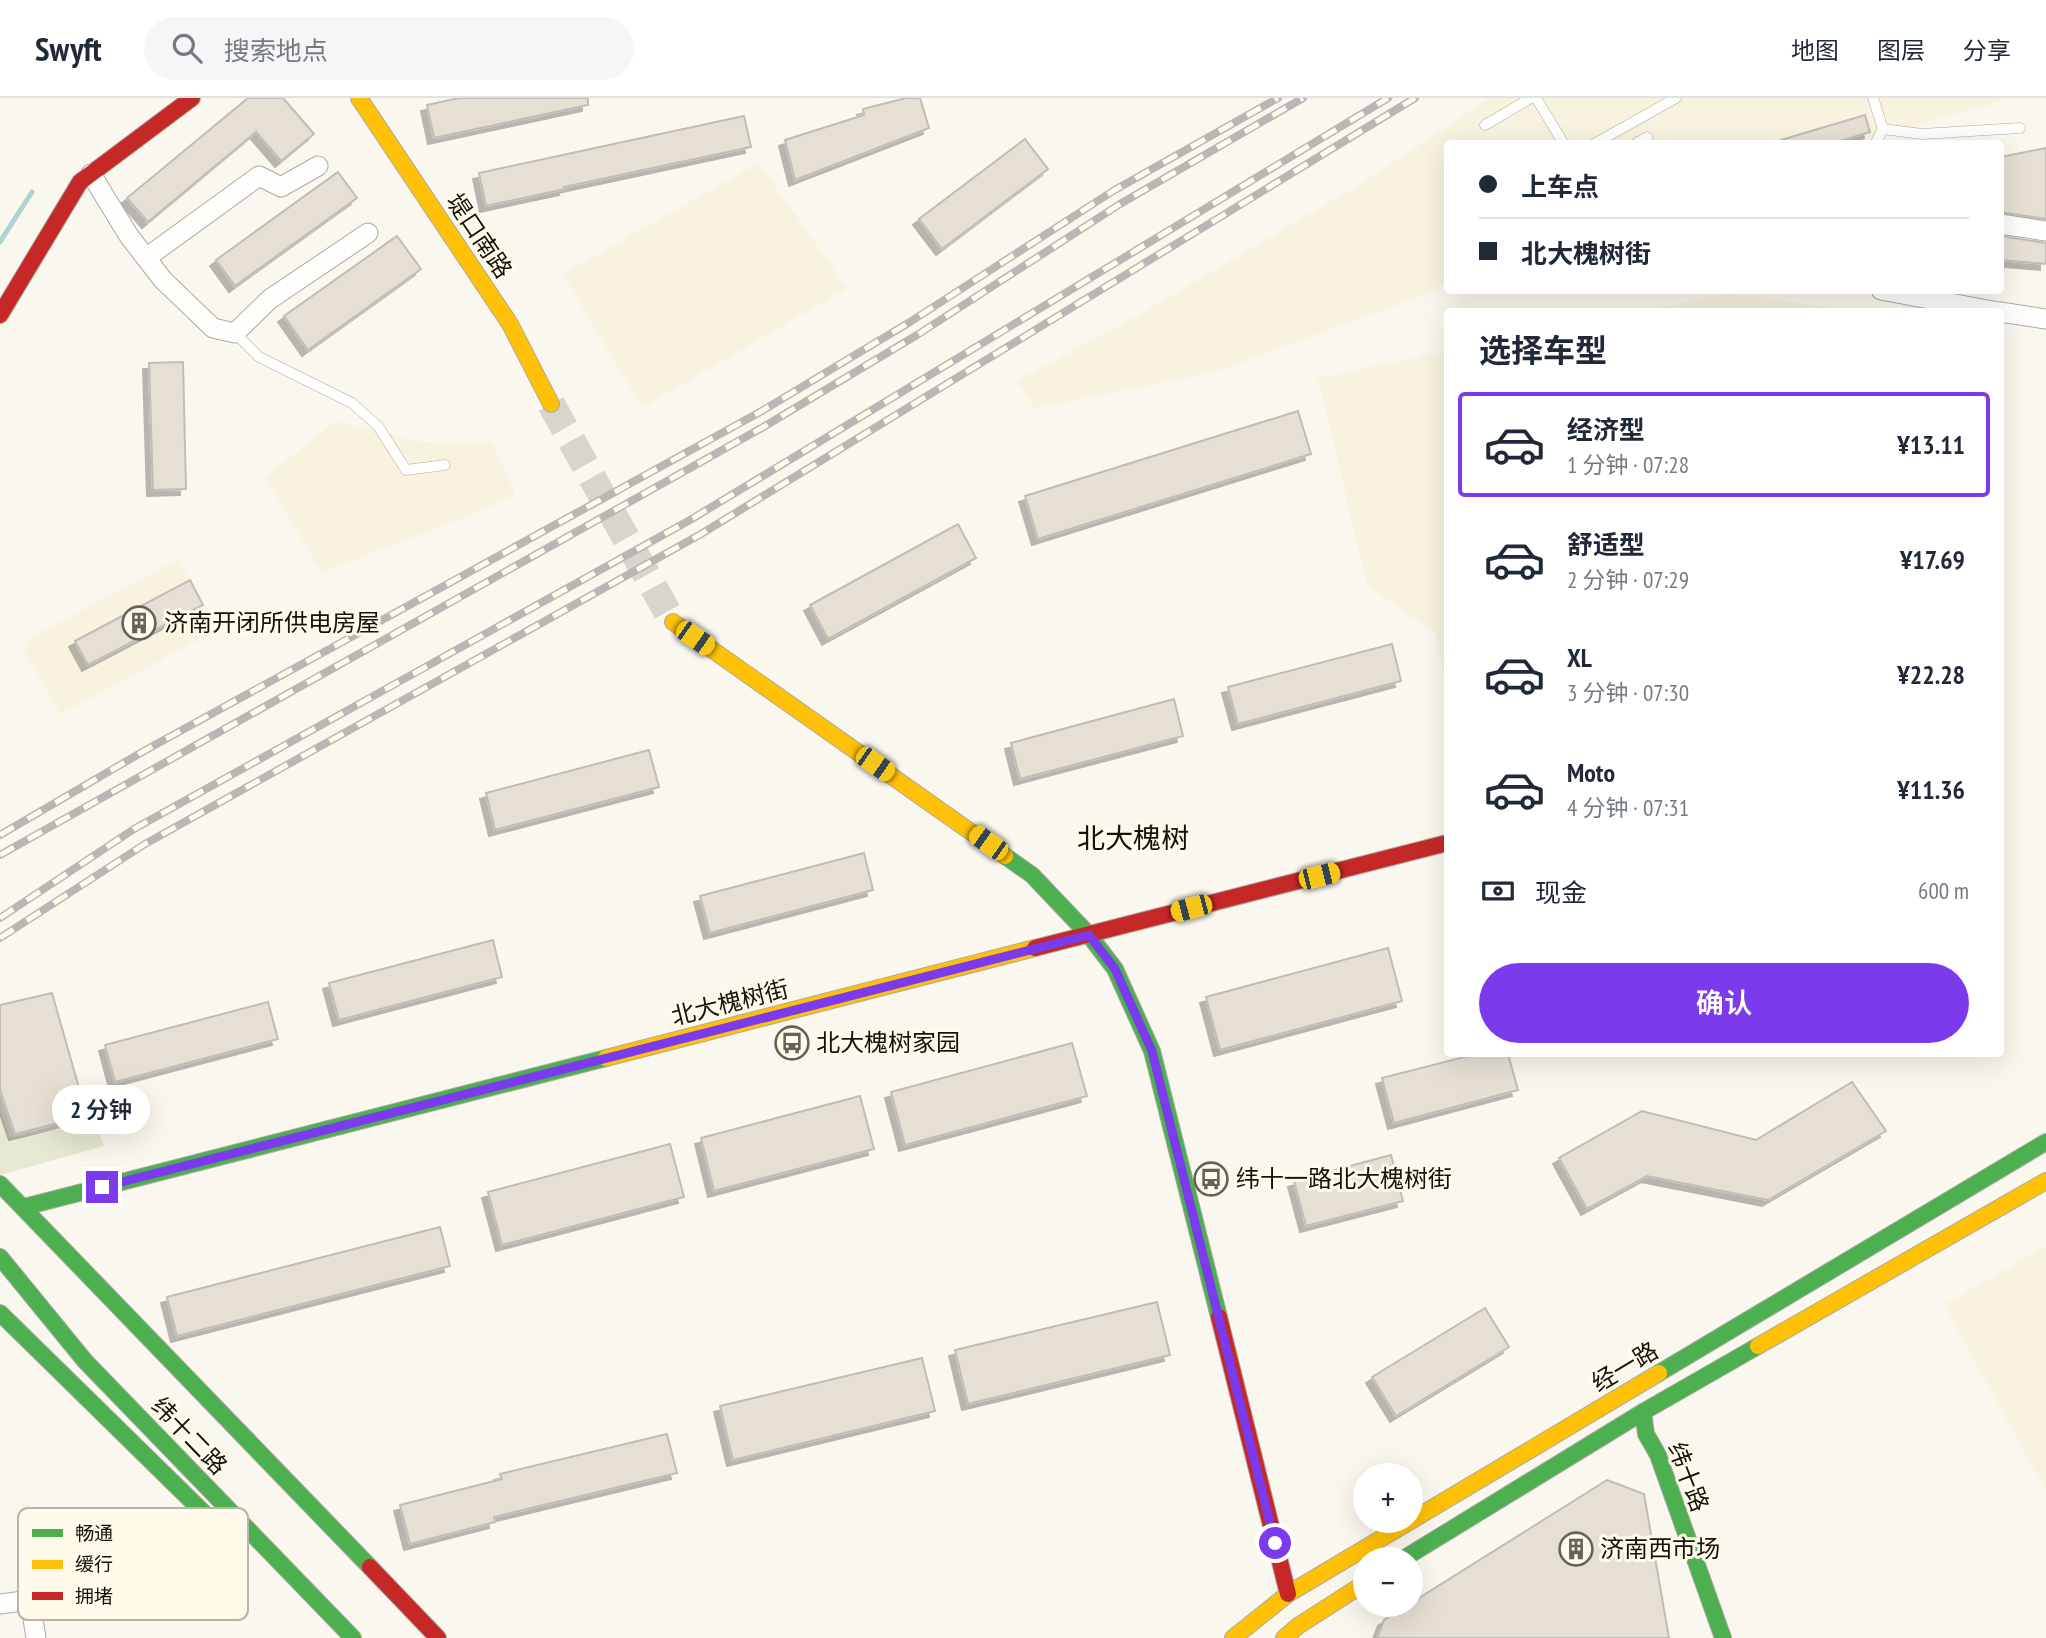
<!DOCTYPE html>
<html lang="zh">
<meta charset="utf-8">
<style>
:root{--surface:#fff;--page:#f6f6f7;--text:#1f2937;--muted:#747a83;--line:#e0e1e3;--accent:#7c3aed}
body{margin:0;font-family:"PT Sans Narrow","Noto Sans SC",sans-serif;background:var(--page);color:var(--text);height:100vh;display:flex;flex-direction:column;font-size:26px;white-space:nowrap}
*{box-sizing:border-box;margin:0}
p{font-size:23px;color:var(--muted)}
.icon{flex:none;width:38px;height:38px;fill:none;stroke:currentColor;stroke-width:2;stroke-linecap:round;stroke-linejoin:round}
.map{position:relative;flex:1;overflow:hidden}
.drawer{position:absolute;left:1444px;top:210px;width:560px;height:749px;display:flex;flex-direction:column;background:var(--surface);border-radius:7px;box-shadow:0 7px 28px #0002}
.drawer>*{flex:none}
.banner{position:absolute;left:1444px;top:42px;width:560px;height:154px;border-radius:7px;box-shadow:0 7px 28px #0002;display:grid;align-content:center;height:154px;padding:0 35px;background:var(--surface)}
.tools{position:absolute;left:1353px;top:1365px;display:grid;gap:14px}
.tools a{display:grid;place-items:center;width:70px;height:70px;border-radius:50%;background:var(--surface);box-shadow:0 7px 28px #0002;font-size:35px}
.end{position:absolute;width:32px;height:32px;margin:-16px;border:9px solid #7c3aed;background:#fff;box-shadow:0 0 0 4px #fff}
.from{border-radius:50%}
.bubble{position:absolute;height:49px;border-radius:24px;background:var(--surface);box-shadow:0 7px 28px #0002;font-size:23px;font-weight:600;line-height:49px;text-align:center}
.car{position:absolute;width:21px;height:42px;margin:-21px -10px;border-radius:9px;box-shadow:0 0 5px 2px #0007;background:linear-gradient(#f5c518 24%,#345 0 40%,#f5c518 0 76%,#345 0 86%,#f5c518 0)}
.banner b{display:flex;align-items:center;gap:24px;height:66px;font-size:26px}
.banner b+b{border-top:2px solid var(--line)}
.banner i{width:18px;height:18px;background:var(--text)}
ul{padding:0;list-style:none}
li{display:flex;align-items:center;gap:21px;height:105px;margin:0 14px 10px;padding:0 21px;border:4px solid transparent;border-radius:7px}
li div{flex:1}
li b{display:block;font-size:26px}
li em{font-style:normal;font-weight:600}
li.active{border-color:var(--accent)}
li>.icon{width:63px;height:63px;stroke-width:1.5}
h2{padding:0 35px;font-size:32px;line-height:84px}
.pay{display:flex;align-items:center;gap:18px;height:77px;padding:0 35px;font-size:26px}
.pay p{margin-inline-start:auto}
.button{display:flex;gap:14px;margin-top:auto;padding:14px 35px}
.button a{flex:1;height:80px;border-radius:42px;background:var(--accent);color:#fff;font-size:28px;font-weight:600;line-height:80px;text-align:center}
header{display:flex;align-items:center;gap:42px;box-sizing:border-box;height:98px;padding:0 35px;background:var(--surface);border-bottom:2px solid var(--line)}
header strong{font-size:33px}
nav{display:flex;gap:38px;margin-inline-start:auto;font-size:24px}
.search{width:490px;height:63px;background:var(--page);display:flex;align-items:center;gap:18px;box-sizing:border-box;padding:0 24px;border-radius:38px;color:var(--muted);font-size:26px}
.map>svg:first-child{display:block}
</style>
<header>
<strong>Swyft</strong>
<div class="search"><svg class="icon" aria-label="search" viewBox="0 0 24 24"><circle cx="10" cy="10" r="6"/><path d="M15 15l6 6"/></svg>搜索地点</div>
<nav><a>地图</a><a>图层</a><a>分享</a></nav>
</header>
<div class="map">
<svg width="2046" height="1540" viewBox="0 0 2046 1540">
<defs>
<filter id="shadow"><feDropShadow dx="-6" dy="6" stdDeviation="0" flood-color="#0004"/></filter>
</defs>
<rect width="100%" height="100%" fill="#faf7ee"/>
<g fill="#f8f3df">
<polygon points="1490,0 2006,0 1992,6 1850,45 1447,46 1447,184 1421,198 1218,273 1035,310 1017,283 1132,221 1362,85"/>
<polygon points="759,65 847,190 642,310 563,176"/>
<polygon points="1728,196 1860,213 1642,213"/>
<polygon points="1447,253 1447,589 1435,535 1367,487 1318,280"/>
<polygon points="336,323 422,344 493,346 516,397 464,420 322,474 265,379"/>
<polygon points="179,461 218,531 61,616 24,553 32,539"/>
<polygon points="2046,1148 2046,1393 1944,1207"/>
</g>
<polygon fill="#e7e8d2" points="0,1012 10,1040 95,1025 104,1048 0,1077"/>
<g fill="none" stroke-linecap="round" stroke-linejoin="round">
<polyline stroke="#aed4d1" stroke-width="5" points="0,144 32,94"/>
</g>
<g fill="#e6dfd4" stroke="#c1bdb6" stroke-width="2" filter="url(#shadow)">
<polygon points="248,0 283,0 314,36 281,63 256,34 148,124 127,100"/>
<polygon points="459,0 588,0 588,7 434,40 427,7"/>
<polygon points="906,0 920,0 929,30 795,82 785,42 864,17 863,11"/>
<polygon points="1865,17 1870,34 1830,46 1781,46 1781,42"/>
<polygon points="744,18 751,49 564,89 565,91 486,108 479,75"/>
<polygon points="1025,41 1048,71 942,151 919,121"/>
<polygon points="2046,50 2046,121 2000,114 2000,59"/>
<polygon points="338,74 357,100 235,188 216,162"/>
<polygon points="397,138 421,171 308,252 284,218"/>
<polygon points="2000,138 2046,145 2046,166 2000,162"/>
<polygon points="183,264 186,391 153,392 149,265"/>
<polygon points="1298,313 1311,356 1038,441 1025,398"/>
<polygon points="958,426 976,460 828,541 810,507"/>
<polygon points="190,482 203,507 88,567 75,543"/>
<polygon points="1392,546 1401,583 1238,626 1228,589"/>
<polygon points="1174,601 1183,638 1020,681 1011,645"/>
<polygon points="649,652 659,689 495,732 486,695"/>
<polygon points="864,755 873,792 710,835 700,798"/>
<polygon points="493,842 502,879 339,922 329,885"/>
<polygon points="1388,850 1402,903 1220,952 1206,899"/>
<polygon points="52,895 87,1018 15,1036 0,992 0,907"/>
<polygon points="268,904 278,941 115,984 105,947"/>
<polygon points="1072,945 1087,998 905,1047 891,994"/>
<polygon points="1476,956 1508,956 1518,992 1394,1025 1382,980"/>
<polygon points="1852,984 1886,1033 1768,1102 1647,1078 1587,1111 1559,1060 1642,1013 1756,1042"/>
<polygon points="860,998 874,1051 714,1093 701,1040"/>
<polygon points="670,1046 684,1099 502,1147 488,1094"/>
<polygon points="1391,1057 1403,1103 1306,1128 1294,1083"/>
<polygon points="440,1129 450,1168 177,1238 167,1199"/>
<polygon points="1157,1204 1170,1257 968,1306 955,1252"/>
<polygon points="1485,1210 1509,1249 1396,1318 1372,1279"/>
<polygon points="922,1260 935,1313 733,1362 720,1308"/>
<polygon points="667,1336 677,1375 494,1419 495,1424 410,1446 400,1407 502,1381 500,1376"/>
<polygon points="1607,1382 1644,1396 1669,1540 1377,1540 1384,1522"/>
</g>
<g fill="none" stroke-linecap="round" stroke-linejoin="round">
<polyline stroke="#d8d5cc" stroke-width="28" stroke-dasharray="28 14" stroke-linecap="butt" points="551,306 673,524"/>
<defs>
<g id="lane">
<polyline points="1536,0 1564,46"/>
<polyline points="1873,0 1883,31 1922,36 2020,30"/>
<polyline points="1485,27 1531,0"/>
<polyline points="1594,46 1676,0"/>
<polyline points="1635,46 1647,39 1649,46"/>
<polyline points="1875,46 1883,31"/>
<polyline points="235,235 259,259 352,305 378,328 406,372 445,367"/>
</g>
<g id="street">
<polyline points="91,76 129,138 163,182 213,230 235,235 270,201 368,135"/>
<polyline points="2000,126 2046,133"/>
<polyline points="146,160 259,78 281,89 318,68"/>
<polyline points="1881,192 1998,214"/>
<polyline points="2000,214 2046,221"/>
<polyline points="30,1502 36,1540"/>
<polyline points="0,1506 67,1497 139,1478 184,1439 189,1426"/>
</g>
<g id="fast">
<polyline points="1005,758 1032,777 1089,837 1115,871 1152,953 1219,1219"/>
<polyline points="0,1086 370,1469"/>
<polyline points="24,1109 606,960"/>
<polyline points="0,1159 85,1263 353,1540"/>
<polyline points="0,1215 205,1416"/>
<polyline points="1659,1275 2046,1044"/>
<polyline points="1643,1314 1646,1336 1658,1357 1723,1540"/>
<polyline points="1403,1461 1643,1314 1758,1248"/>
</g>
<g id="slow">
<polyline points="359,0 510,226 551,306"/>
<polyline points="673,524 1005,758"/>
<polyline points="606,960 1035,850"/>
<polyline points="1758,1248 2046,1083"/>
<polyline points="1233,1540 1288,1496 1659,1275"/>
<polyline points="1284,1540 1298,1528 1365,1485"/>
</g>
<g id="jam">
<polyline points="0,217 80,84 192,0"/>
<polyline points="1035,850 1447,745"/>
<polyline points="1219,1219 1288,1496"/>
<polyline points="370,1469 438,1540"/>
</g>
</defs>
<use href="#lane" stroke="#acaaa3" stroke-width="11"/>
<use href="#street" stroke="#acaaa3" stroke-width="21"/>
<use href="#fast" stroke="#acaaa3" stroke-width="18"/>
<use href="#slow" stroke="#acaaa3" stroke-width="18"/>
<use href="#jam" stroke="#acaaa3" stroke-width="18"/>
<use href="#lane" stroke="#fefefc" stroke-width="10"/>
<use href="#street" stroke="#fefefc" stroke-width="19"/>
<use href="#fast" stroke="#4caf50" stroke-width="16"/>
<use href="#slow" stroke="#ffc107" stroke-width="16"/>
<use href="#jam" stroke="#c62828" stroke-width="16"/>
<defs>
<g id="rail">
<polyline points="0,737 144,653 760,314 910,224 1113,93 1278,0"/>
<polyline points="0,757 765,328 917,237 1120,106 1303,0"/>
<polyline points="0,820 134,731 690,422 1388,0"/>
<polyline points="0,840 145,746 701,436 1415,0"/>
</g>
</defs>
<use href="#rail" stroke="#b9b7b5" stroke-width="8"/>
<use href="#rail" stroke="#fffae9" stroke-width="5" stroke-dasharray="16" stroke-linecap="butt"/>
</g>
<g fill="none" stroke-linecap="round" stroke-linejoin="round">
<polyline stroke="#7c3aed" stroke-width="9" points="102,1089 1089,837 1115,871 1152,953 1275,1445"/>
</g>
<defs>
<symbol id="building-ring" viewBox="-11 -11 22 22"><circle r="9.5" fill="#fffae9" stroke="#64625a" stroke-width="1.5"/><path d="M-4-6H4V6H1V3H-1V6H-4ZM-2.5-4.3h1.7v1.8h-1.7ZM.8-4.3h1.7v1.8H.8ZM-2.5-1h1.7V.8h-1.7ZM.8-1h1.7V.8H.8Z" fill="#64625a"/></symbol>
<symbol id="bus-ring" viewBox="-11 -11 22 22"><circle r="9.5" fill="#fffae9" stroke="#64625a" stroke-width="1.5"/><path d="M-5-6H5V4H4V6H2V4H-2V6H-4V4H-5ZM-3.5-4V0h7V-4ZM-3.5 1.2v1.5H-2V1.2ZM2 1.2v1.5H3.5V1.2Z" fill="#64625a"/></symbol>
</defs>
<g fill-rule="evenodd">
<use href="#building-ring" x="120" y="506" width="38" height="38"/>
<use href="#bus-ring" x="773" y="926" width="38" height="38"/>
<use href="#bus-ring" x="1192" y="1062" width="38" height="38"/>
<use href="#building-ring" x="1557" y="1432" width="38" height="38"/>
</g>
<g text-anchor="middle" stroke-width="6" stroke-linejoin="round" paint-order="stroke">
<g font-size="24" fill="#14120b" stroke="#fffae9">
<text transform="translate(479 138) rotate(56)" y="8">堤口南路</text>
<text transform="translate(730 905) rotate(-14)" y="8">北大槐树街</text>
<text transform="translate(1625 1269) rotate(-31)" y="8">经一路</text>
<text transform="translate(189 1338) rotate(46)" y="8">纬十二路</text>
<text transform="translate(1688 1379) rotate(69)" y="8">纬十路</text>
</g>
<g font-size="24" fill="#14120b" stroke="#fffae9" text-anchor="start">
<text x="164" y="533">济南开闭所供电房屋</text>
<text x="816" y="953">北大槐树家园</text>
<text x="1236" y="1089">纬十一路北大槐树街</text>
<text x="1600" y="1459">济南西市场</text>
</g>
<g font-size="28" fill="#14120b" stroke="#fffae9">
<text x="1133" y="750">北大槐树</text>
</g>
</g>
<rect x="18" y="1410" width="230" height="112" rx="10" fill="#fffae9" stroke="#b8b4a6" stroke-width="2"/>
<rect x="32" y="1431" width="31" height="8" fill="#4caf50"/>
<rect x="32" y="1462" width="31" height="9" fill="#ffc107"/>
<rect x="32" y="1494" width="31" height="8" fill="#c62828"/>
<g font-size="19" fill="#14120b">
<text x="75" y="1442">畅通</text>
<text x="75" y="1473">缓行</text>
<text x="75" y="1505">拥堵</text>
</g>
</svg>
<div class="tools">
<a>+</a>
<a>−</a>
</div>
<i class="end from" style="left:1275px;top:1445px"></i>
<i class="end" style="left:102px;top:1089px"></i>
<div class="bubble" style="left:52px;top:987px;width:98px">2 分钟</div>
<i class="car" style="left:695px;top:540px;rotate:125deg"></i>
<i class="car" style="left:875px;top:666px;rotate:125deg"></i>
<i class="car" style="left:988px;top:745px;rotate:305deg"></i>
<i class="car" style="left:1319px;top:778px;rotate:76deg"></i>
<i class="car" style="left:1191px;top:810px;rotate:255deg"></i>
<div class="banner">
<b><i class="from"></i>上车点</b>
<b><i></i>北大槐树街</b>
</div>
<section class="drawer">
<h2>选择车型</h2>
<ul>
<li class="active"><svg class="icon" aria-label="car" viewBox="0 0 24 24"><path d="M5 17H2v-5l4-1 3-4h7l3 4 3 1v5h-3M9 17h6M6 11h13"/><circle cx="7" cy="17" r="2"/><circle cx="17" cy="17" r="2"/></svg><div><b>经济型</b><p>1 分钟 · 07:28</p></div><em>¥13.11</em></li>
<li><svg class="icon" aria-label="car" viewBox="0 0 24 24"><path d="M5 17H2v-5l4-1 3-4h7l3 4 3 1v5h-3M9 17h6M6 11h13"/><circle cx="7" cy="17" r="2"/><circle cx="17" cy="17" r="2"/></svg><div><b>舒适型</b><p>2 分钟 · 07:29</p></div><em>¥17.69</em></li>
<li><svg class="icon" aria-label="car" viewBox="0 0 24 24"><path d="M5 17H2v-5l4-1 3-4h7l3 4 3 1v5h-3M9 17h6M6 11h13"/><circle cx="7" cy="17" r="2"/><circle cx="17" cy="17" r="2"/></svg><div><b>XL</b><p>3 分钟 · 07:30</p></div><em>¥22.28</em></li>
<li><svg class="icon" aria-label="car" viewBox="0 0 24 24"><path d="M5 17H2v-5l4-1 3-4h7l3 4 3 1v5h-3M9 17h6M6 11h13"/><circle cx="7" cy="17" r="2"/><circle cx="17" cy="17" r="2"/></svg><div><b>Moto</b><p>4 分钟 · 07:31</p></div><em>¥11.36</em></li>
</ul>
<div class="pay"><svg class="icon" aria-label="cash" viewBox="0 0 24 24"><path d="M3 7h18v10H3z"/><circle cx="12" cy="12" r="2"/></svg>现金<p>600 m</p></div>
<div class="button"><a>确认</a></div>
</section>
</div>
